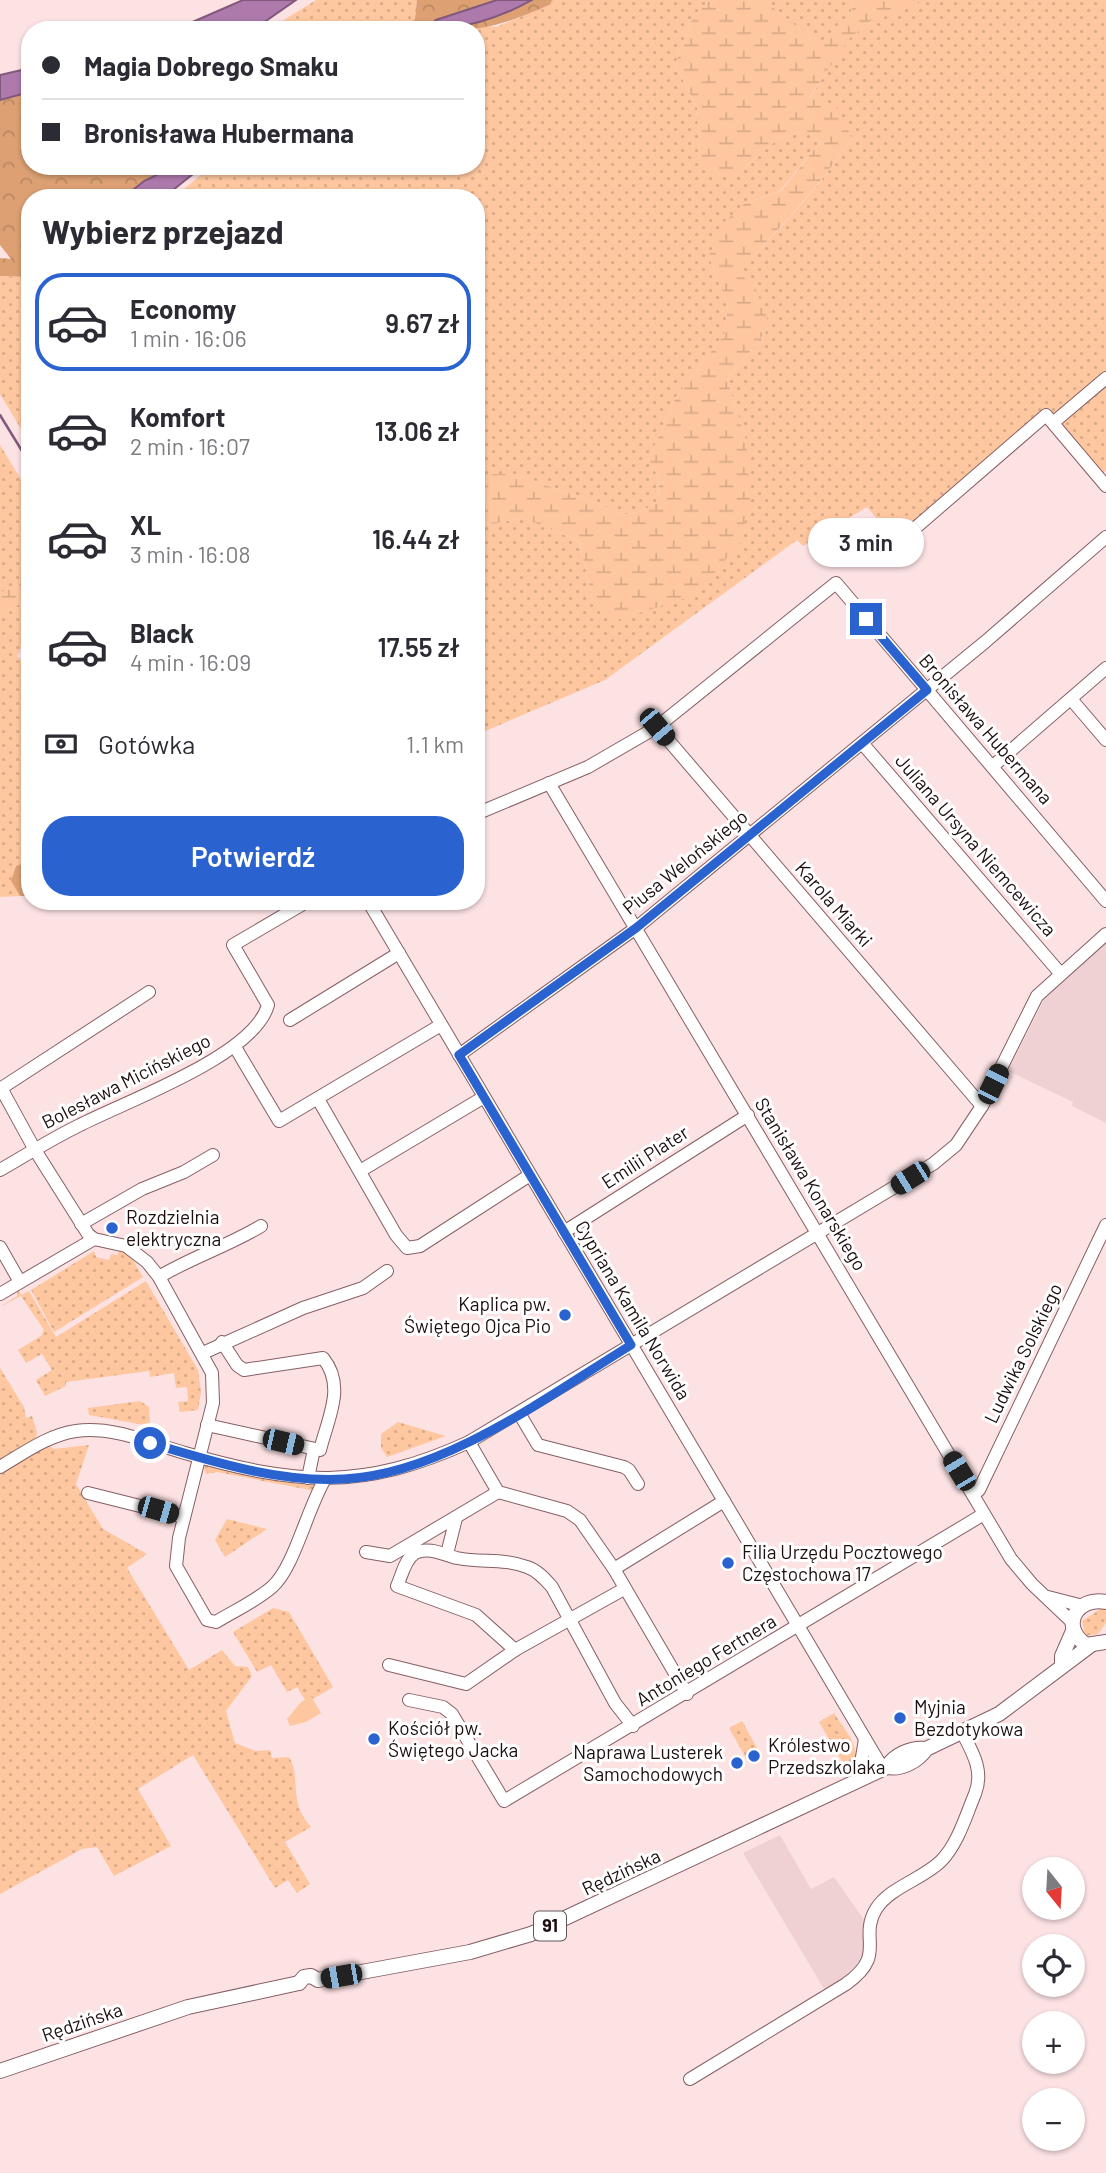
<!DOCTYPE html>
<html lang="pl">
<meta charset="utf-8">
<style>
:root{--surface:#fff;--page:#f7f7f7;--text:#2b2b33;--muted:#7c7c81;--line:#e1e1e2;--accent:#2a63d0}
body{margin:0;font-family:Barlow,sans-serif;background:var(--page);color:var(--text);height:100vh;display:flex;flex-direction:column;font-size:26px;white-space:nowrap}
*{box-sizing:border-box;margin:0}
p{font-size:23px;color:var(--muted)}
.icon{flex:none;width:38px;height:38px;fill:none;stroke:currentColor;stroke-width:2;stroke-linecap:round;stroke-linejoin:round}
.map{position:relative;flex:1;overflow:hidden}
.panel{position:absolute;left:21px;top:189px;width:464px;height:721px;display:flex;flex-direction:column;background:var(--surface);border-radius:28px;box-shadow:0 2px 5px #0004}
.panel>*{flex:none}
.banner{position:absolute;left:21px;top:21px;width:464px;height:154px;border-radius:28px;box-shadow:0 2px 5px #0004;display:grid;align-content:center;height:154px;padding:0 21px;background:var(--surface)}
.needle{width:46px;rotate:162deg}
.tools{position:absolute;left:1022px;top:1857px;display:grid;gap:14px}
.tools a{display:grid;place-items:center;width:63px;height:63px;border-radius:50%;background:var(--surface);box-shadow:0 2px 5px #0004;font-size:35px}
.end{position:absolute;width:32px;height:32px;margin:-16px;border:9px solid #2a63d0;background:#fff;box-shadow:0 0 0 4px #fff}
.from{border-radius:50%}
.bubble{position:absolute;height:49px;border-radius:24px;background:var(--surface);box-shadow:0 2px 5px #0004;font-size:23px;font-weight:600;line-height:49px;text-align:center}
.car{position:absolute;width:21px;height:42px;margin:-21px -10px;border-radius:9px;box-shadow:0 0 5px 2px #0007;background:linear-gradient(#222 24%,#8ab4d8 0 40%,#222 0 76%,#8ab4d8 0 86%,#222 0)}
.banner b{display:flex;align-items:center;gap:24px;height:66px;font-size:26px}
.banner b+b{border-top:2px solid var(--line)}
.banner i{width:18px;height:18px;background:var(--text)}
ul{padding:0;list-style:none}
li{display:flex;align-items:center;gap:21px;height:98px;margin:0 14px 10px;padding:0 7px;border:4px solid transparent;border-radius:28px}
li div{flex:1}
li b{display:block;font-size:26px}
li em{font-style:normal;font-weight:600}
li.active{border-color:var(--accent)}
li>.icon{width:63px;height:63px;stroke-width:1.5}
h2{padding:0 21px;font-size:32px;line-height:84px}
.pay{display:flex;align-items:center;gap:18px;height:77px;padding:0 21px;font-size:26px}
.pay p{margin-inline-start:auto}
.action{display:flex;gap:14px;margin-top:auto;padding:14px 21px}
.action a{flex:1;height:80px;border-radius:28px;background:var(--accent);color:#fff;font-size:28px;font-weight:600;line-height:80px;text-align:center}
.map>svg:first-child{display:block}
</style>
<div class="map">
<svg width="1106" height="2173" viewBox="0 0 1106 2173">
<defs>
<pattern id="grass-dots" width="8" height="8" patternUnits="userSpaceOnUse" patternTransform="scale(1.75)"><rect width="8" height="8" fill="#fec79f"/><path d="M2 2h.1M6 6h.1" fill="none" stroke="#d9aa88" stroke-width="1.8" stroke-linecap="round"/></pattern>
<pattern id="forest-crowns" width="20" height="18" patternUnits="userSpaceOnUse" patternTransform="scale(1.75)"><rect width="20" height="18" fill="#dca073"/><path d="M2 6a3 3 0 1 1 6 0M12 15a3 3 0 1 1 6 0" fill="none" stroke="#bc8962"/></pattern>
<pattern id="wetland-marsh" width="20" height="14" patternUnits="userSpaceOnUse" patternTransform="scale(1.75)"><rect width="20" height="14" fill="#fec79f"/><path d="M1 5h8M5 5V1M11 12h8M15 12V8" fill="none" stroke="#d9aa88"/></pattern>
</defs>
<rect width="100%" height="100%" fill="#fde2e4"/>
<g fill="#f0d1d3">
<polygon points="1106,943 1106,1123 1072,1106 1073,1102 1008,1071 1045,998"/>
<polygon points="780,1835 811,1889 834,1877 867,1924 867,1952 853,1975 824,1989 743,1853"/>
</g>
<g fill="url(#grass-dots)">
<polygon points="316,0 417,0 415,19 405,30 268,30"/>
<polygon points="553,0 709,0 693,17 675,65 697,107 700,161 737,174 778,139 805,131 821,141 780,191 744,204 709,257 728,305 724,335 676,397 649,459 659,479 658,501 643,511 621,515 602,505 514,474 476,474 476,198 173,198 212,166 336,166 350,171 362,166 476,166 476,30 472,30 481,25 496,27 549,5"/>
<path d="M764,0H853C854,20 833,33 818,44Z"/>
<path d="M921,0H1106V469L1103,475L1052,412L895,540L867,507L803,546L797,540L605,680L476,735L481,597L476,585V527L523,518L579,541L593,601L746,440L727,380L770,326L736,272C780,231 819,187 852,138L809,99L848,39L871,21L916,5Z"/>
<polygon points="0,276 30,277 30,444 0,394"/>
<polygon points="0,445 30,494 30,579 0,593"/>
<polygon points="30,601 30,637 26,638 17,656 30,669 30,824 26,830 30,861 16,866 11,881 20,896 0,897 0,619 18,604"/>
<polygon points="94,1251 96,1257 109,1260 111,1254 117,1255 119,1251 130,1255 143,1277 54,1332 31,1290"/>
<polygon points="146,1281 198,1370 201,1392 198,1410 180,1412 178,1402 188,1401 187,1387 176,1388 174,1373 150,1377 149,1371 66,1382 66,1386 45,1396 36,1380 52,1370 42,1354 26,1363 18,1350 41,1336 44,1330 21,1296 0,1307 17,1296 17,1289 22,1295 29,1291 56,1337"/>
<path d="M0,1368L24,1407L26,1418L32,1416L37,1432L36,1439L54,1449L89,1445L76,1484L103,1529L147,1554L127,1568L189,1670L222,1650L235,1666L248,1667L252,1676L226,1711L235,1743L256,1751L270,1750L272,1758L289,1757C302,1779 287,1800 311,1827L285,1842L310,1884L297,1893L288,1880L275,1888L193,1755L138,1789L171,1846L114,1876L97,1847L82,1849L0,1894Z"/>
<polygon points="140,1401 149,1407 150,1426 89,1415 88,1408"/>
<polygon points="398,1422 446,1436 387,1457 381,1448 381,1434"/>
<polygon points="206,1465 316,1483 317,1488 315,1491 217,1472 206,1474 203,1466"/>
<polygon points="227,1519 267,1529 225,1557 215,1540"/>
<polygon points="273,1608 289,1612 333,1687 313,1699 311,1697 305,1700 297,1687 287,1692 271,1665 257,1672 233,1632"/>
<polygon points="1102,1608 1106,1608 1106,1623 1098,1634 1085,1636 1082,1621"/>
<path d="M834,1713C845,1732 867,1750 848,1772L819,1722Z"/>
<polygon points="742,1721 757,1748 756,1753 746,1758 729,1728"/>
</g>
<g fill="url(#forest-crowns)">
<polygon points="417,0 499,0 449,16 424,30 405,30 415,19"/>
<path d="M510,0H553L549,5C514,20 490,30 453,30Z"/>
<polygon points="25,94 30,102 30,166 136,166 140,173 148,175 163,166 179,166 134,198 30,198 30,277 0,276 0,258 11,259 0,245 0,100"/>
<polygon points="30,861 30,896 20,896 11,881 16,866"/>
</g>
<g fill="url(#wetland-marsh)">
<path d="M709,0H764L818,44C833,33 854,20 853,0H921L917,5L871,21L849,39L809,98L836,106L852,138C819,187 779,230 737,272L755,287L770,326L727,380L746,440L750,498L741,541L696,595L614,621L593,601L579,541L523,518L476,527V474H514L602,505L621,515L643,511L658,501L659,479L649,459L676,397L724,335L728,305L709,257L721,225L744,204L781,191L821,141L805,131L778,139L737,174L715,179L700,161L697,107L675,65L693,17Z"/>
<polygon points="30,579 30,601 18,605 0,619 0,593"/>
</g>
<polygon fill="#fec79f" points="311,1696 321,1713 306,1722 290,1726 287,1719 301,1702"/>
<g fill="#ae79ab" stroke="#82597c" stroke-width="2">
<polygon points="243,0 296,0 253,30 174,30"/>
<path d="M497,0H532C500,18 461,30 424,30L436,20Z"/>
<polygon points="30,68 30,92 0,100 0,75"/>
<polygon points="175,166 203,166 163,198 123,198 144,181"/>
</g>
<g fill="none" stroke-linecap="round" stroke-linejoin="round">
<polyline stroke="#82597c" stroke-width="2.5" points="0,415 30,464"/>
<defs>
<g id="minor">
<polyline points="1054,422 1106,378"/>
<polyline points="899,542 1046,415 1106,486"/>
<polyline points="1071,699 1106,740"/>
<polyline points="657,727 982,1106"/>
<polyline points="862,743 1060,973"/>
<polyline points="993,766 1106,668"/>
<polyline points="549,783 1011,1559 1032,1584 1072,1622"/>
<polyline points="476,814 588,767 657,727 836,583 1106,901"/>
<polyline points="368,901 883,1769"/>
<polyline points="290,1020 399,953"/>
<polyline points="235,1047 279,1121 441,1025"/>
<polyline points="459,1055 636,928 985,642 1106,537"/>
<path d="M1,1088L35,1150L88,1234L94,1239L126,1246L147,1262L159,1277L212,1373L213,1403L179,1538L176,1566L207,1620L216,1622C234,1611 256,1601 272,1587C294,1568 307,1509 325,1479"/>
<polyline points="0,1089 149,992"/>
<polyline points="318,1099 396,1235 407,1248 420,1246 530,1175"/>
<path d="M0,1170C26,1155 53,1138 80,1125C126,1101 254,1056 268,1005L233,945L308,901"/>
<polyline points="360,1171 484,1097"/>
<polyline points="81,1224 142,1189 184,1172 213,1155"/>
<polyline points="564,1232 748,1115"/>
<polyline points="0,1247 20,1282"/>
<path d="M159,1277C192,1257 228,1246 261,1226"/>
<polyline points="0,1294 94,1239"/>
<polyline points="203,1353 303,1308 363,1288 387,1271"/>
<polyline points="519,1413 538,1445 624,1467 629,1470 638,1484"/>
<path d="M207,1425L320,1450C328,1418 346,1386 323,1358L244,1370L237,1365L222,1342"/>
<polyline points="469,1442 498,1492 567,1511 580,1520 614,1569"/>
<path d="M0,1467C24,1453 48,1435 76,1431C113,1426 150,1443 185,1453C296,1485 362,1491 469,1442L933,1164L956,1145L982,1106L1037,996L1106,934"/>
<polyline points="308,1478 314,1449"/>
<polyline points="88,1493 184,1517"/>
<polyline points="973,1495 979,1490 1106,1225"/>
<polyline points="366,1552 390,1556 498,1492"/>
<polyline points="447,1554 456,1518"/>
<polyline points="1048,1597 1083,1606"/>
<path d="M515,1650L476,1615L397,1586C402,1575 405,1559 415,1553C428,1546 445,1555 457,1558C481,1563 504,1558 527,1567C537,1570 545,1579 552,1587L615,1703L633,1726"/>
<polyline points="389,1665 466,1684 515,1650 624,1589"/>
<polyline points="687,1694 614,1569 724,1501"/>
<polyline points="409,1700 443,1707 452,1714 504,1801 984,1514"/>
<polyline points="858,1781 865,1739"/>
<path d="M690,2079L846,1984C888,1954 858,1939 876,1909C890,1887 923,1879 941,1861C958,1844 966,1815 975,1794C984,1771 973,1753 962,1732"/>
</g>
<g id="major">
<path d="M1106,1602C1077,1596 1059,1626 1086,1645L1106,1642"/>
<polyline points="1062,1665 1062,1656 1073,1631"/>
<path d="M887,1767C901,1770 918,1761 926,1749L999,1714L1091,1645"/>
<path d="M887,1767C894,1755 911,1747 926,1749"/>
<polyline points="299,1983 304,1977 311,1976 318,1980 470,1952 531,1934 887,1767"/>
<polyline points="0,2071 188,2007 299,1983"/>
</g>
</defs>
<use href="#minor" stroke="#855f63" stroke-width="14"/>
<use href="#major" stroke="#855f63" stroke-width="16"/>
<use href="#minor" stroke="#fff" stroke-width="12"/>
<use href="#major" stroke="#fff" stroke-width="14"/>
</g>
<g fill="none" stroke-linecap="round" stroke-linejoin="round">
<path stroke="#2a63d0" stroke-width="9" d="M150,1443C211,1461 279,1483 344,1479C444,1474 548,1396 631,1345L459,1055L636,928L927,690L866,619"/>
</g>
<g fill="#2a63d0" stroke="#fff" stroke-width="2.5">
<circle cx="112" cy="1228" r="7"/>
<circle cx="565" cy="1315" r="7"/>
<circle cx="728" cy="1563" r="7"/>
<circle cx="900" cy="1718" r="7"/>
<circle cx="374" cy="1739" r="7"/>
<circle cx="754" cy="1756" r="7"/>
<circle cx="737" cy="1763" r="7"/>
</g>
<g text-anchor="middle" stroke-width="6" stroke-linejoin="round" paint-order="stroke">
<rect fill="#fff" stroke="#615658" stroke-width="2" x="534" y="1911.5" width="32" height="29" rx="5"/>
<g font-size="18" font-weight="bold" fill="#1d0e10">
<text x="550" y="1932">91</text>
</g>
<g font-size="19" fill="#1d0e10" stroke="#fff">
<text transform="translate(986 729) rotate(49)" y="7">Bronisława Hubermana</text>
<text transform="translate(976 845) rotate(49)" y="7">Juliana Ursyna Niemcewicza</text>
<text transform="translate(685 862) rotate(-39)" y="7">Piusa Welońskiego</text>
<text transform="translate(834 904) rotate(49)" y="7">Karola Miarki</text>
<text transform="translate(126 1081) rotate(-27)" y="7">Bolesława Micińskiego</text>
<text transform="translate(645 1157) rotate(-33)" y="7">Emilii Plater</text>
<text transform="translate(811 1184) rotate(59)" y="7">Stanisława Konarskiego</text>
<text transform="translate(633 1310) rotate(59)" y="7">Cypriana Kamila Norwida</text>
<text transform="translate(1023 1353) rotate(-64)" y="7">Ludwika Solskiego</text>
<text transform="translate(706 1660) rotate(-31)" y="7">Antoniego Fertnera</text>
<text transform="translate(621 1872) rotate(-25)" y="7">Rędzińska</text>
<text transform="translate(82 2022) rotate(-19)" y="7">Rędzińska</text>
</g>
<g font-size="19" fill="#1d0e10" stroke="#fff" text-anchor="start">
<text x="126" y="1224">Rozdzielnia<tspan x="126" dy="22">elektryczna</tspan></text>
<text x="551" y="1311" text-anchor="end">Kaplica pw.<tspan x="551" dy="22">Świętego Ojca Pio</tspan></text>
<text x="742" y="1559">Filia Urzędu Pocztowego<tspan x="742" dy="22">Częstochowa 17</tspan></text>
<text x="914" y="1714">Myjnia<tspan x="914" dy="22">Bezdotykowa</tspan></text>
<text x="388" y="1735">Kościół pw.<tspan x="388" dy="22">Świętego Jacka</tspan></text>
<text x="768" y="1752">Królestwo<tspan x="768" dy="22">Przedszkolaka</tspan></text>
<text x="723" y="1759" text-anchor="end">Naprawa Lusterek<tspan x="723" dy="22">Samochodowych</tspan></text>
</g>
</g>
</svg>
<div class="tools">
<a><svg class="needle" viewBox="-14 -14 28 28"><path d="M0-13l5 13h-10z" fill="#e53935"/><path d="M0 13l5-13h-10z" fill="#7c7c81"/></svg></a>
<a><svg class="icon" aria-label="locate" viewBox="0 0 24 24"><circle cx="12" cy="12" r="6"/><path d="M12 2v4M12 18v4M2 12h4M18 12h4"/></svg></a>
<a>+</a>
<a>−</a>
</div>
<i class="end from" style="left:150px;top:1443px"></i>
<i class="end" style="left:866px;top:619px"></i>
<div class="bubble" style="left:808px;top:518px;width:116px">3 min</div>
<i class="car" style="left:657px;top:727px;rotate:140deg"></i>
<i class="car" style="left:993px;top:1084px;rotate:26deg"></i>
<i class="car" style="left:910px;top:1178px;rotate:238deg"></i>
<i class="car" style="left:283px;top:1442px;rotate:103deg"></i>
<i class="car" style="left:959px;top:1471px;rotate:329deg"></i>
<i class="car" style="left:158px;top:1510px;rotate:106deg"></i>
<i class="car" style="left:341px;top:1976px;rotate:260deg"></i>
<div class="banner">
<b><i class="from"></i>Magia Dobrego Smaku</b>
<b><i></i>Bronisława Hubermana</b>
</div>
<section class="panel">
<h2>Wybierz przejazd</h2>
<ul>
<li class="active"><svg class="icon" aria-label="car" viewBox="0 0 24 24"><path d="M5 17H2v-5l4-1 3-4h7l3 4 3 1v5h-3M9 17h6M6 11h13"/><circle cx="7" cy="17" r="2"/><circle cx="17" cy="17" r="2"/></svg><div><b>Economy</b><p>1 min · 16:06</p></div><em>9.67 zł</em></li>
<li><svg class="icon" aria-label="car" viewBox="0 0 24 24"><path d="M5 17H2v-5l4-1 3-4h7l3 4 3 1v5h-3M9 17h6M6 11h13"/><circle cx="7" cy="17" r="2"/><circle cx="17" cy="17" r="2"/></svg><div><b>Komfort</b><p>2 min · 16:07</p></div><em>13.06 zł</em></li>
<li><svg class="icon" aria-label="car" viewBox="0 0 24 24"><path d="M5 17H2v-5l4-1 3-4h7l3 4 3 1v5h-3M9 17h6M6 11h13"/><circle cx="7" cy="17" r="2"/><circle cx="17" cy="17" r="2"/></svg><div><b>XL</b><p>3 min · 16:08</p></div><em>16.44 zł</em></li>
<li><svg class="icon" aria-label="car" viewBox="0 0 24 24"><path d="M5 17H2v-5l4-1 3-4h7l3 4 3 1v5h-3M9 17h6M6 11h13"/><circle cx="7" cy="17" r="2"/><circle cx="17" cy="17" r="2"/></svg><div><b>Black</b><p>4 min · 16:09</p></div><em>17.55 zł</em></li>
</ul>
<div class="pay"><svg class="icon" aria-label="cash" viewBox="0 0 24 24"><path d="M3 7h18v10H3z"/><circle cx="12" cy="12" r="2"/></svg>Gotówka<p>1.1 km</p></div>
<div class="action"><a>Potwierdź</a></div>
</section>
</div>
